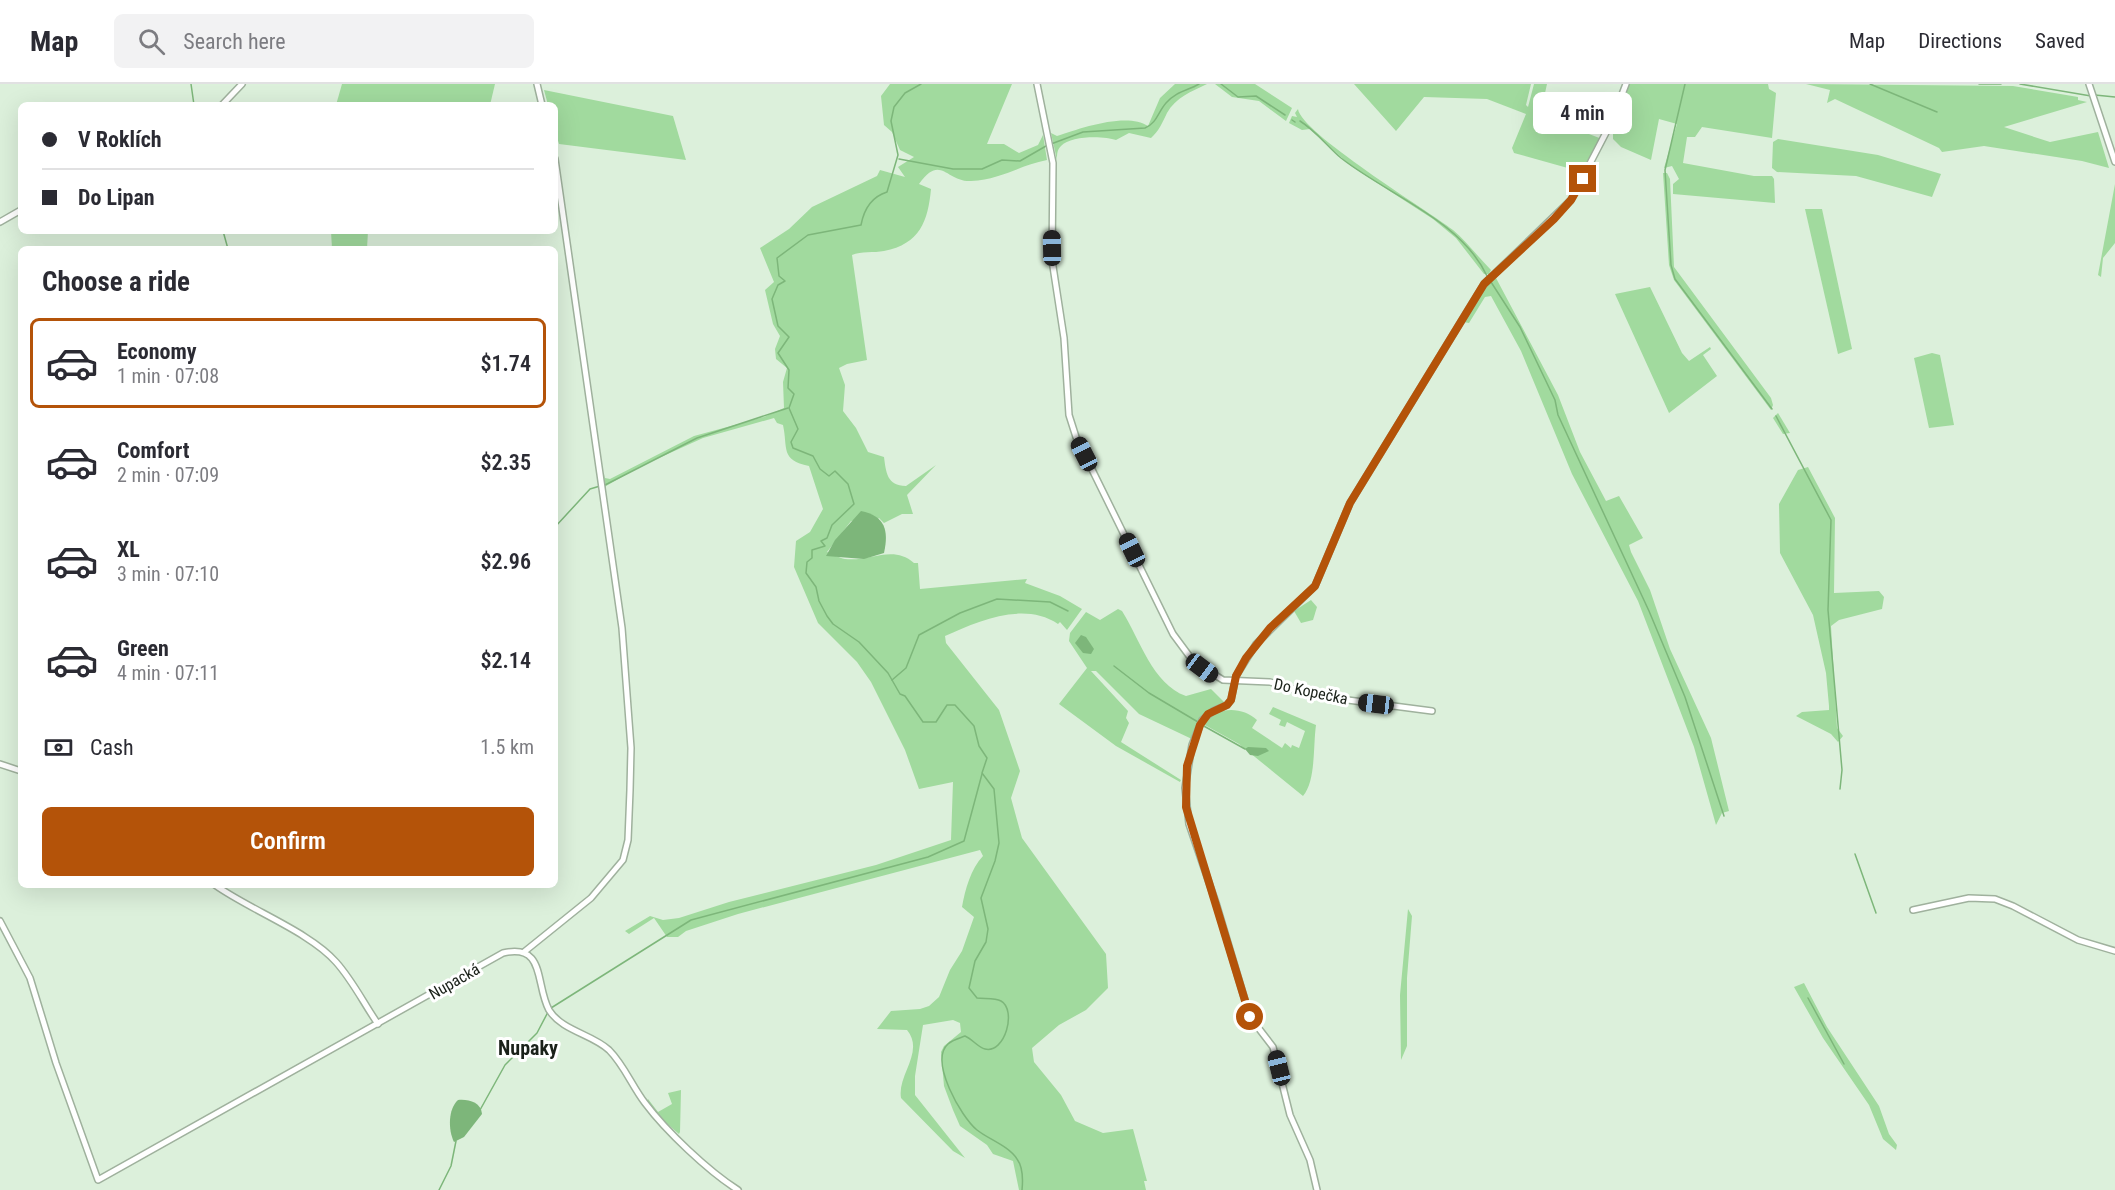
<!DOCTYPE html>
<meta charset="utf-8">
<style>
:root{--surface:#fff;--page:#f2f2f3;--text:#2b2b33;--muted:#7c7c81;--line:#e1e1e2;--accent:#b45309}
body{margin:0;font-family:"Roboto Condensed",sans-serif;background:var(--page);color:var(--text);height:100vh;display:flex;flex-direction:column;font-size:22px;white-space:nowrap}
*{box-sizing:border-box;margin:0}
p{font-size:20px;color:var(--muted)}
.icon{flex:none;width:33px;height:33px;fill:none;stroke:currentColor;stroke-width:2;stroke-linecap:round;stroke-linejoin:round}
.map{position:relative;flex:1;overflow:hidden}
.drawer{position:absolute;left:18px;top:162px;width:540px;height:642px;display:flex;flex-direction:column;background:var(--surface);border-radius:9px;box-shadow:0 6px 24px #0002}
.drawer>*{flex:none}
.guide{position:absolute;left:18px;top:18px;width:540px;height:132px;border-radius:9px;box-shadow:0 6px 24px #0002;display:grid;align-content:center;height:132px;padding:0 24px;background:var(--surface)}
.end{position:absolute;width:27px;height:27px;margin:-14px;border:8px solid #b45309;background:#fff;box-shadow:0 0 0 3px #fff}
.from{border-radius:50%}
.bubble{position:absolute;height:42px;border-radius:9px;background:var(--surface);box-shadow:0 6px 24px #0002;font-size:20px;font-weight:600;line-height:42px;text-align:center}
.car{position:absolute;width:18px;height:36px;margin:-18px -9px;border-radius:8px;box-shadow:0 0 4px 2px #0007;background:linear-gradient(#222 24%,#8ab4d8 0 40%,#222 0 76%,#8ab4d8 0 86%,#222 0)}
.guide b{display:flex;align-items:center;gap:21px;height:57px;font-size:22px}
.guide b+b{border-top:2px solid var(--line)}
.guide i{width:15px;height:15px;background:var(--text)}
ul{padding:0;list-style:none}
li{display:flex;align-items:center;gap:18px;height:90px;margin:0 12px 9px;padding:0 12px;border:3px solid transparent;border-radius:9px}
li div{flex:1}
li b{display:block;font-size:22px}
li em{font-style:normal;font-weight:600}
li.selected{border-color:var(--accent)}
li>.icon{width:54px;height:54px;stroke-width:1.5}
h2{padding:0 24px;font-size:27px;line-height:72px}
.pay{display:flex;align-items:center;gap:15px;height:66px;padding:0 24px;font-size:22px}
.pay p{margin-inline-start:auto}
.cta{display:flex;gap:12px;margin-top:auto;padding:12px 24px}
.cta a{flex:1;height:69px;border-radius:9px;background:var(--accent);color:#fff;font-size:24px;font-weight:600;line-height:69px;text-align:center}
header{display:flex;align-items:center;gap:36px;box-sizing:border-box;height:84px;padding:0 30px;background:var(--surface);border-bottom:2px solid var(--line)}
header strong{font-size:28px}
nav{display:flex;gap:33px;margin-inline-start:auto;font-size:21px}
.search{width:420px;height:54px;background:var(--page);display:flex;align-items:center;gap:15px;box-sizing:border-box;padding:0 21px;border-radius:9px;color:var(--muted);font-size:22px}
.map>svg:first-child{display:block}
</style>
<header>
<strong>Map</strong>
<div class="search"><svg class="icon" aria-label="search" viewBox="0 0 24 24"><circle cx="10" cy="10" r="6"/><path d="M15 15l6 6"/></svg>Search here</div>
<nav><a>Map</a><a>Directions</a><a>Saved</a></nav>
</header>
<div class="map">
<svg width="2115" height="1106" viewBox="0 0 2115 1106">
<rect width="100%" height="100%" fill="#dcf0db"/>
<g fill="#a1da9e">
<polygon points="342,0 495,0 490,21 336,21"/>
<path d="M890,0H1012L987,60H1004L1019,69L1038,61L1043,51L1047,76C1020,81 1003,95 971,97C946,98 941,69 919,100L931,105C928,137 920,160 884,167C874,169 861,167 852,171L867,276L847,280L839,284L845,301L843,327L856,344L868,368L884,373C886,388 887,402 906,402L936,381L907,411L913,430H902L884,439L879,434L851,437L827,468C832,470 839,474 845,475C870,478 893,460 914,479H918L920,505L1027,495L1025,499L1060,512L1082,525L1067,546L1060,538L1058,540C1024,517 978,537 945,552L946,559L999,626L1020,687L1011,714L1022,754L1106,870L1108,904L1086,926L1059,941L1032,964L1034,978L1061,1011L1075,1037L1103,1049L1133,1045L1147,1097H1144L1146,1106H1019L1013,1077L993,1070L987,1061L960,1042L953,1026L944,1002L941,968L944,962L961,948L960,939L953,936L923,941L915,992V1011L965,1074L953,1067L901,1014C897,991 925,968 907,946L877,945L891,927L920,925L929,922L939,913L950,886L962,867L974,833L962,823C965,806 971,784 983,772L980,766L738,830L686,847L678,853H667L654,834L629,850L625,847L650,832L663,836L679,834L729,818L876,781L951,756L953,698L919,705L905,666L871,598L857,578L818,539L794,483L796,457L810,448L823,425L809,382C780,376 788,364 783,341L777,339L774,334L703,354L639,383L606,402L605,408L604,390L605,394L610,395L694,352L764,333L784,324L783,298L787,284L776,275L775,265L780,252L773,240L765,206L774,198L760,164L789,145L812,123L877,92L880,86L905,93L898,83L914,73L900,66L892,48L884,41L881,12Z"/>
<path d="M1175,0H1207C1192,7 1175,14 1167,29C1162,39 1159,47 1151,54L1129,49L1116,56C1105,52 1071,51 1061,62C1057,66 1057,70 1057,76L1051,49L1057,52C1081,44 1127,28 1148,42L1160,14Z"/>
<polygon points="1215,0 1255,0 1292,24 1286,37 1259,17 1232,13"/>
<polygon points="1354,0 1531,0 1526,21 1528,23 1534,0 1547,0 1541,27 1578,36 1576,45 1602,55 1582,88 1514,69 1512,64 1526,30 1487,15 1424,13 1396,47"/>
<polygon points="1629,0 1768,0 1769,5 1776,9 1772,54 1702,43 1695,53 1687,53 1683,79 1754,92 1772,92 1774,95 1775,119 1673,110 1673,100 1679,95 1672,82 1664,84 1677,40 1659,35 1651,76 1621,63 1613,55 1613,45"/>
<polygon points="1806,0 2013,2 2078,13 2078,16 2087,18 2004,43 2050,58 2098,48 2109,84 2082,77 1984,62 1942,68 1939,64 1835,15 1827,19 1830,6"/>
<polygon points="544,6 673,32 686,76 559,60 555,47 555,21 548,21"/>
<path d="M1298,25C1301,49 1427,126 1453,146C1467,158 1478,173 1491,186L1489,190H1484L1456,154L1433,135L1351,82L1310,45L1302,46L1289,39L1292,32L1297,33L1295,29Z"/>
<polygon points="1778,55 1878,71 1941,90 1932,113 1856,92 1777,88 1772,84 1773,58"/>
<polygon points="1663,89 1667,89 1670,95 1674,183 1771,314 1773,321 1771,326 1674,196 1669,181"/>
<polygon points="2115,100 2115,159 2103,174 2101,193 2098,191"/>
<polygon points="1805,125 1822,125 1852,265 1838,270"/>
<polygon points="331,147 368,147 367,165 332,165"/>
<polygon points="1496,194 1558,311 1580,368 1606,417 1619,412 1643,454 1629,461 1631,468 1650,506 1670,565 1711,654 1729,727 1722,729 1716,741 1694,663 1638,517 1572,390 1521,267 1491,212 1485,213 1469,239 1463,238 1485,203"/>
<polygon points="1650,203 1682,269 1689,277 1710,263 1711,265 1703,271 1717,292 1669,329 1615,210"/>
<polygon points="1932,269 1940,271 1954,341 1929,344 1914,274"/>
<polygon points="1778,329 1790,349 1783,350 1773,334"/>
<polygon points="1808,383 1835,434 1834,509 1879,507 1884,513 1882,525 1839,536 1831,542 1837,644 1843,652 1838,658 1831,650 1796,632 1802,628 1829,626 1829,622 1826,589 1813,531 1780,469 1779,420 1798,386"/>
<polygon points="1311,516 1317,523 1313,536 1301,539 1294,527"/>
<path d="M1118,525L1122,527C1140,555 1152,600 1186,612L1211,605L1227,621L1208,630L1194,656L1139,630L1096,587H1091L1128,627L1126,634L1129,639L1121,658L1181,696L1180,698L1116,662L1059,620L1087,584L1069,557L1070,549L1086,528L1100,536Z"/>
<path d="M1273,623L1316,641C1313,662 1316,697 1303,712L1239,660L1203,640C1216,622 1242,622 1257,636L1252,644L1282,664L1285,659L1291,664L1292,661L1299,664L1305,647L1287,638L1285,643L1279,641L1281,636L1269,630Z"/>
<polygon points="1408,825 1412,832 1407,894 1407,962 1401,976 1400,911"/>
<polygon points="1804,899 1827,943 1879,1022 1889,1050 1897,1061 1896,1066 1883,1055 1869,1021 1823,954 1794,903"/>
<polygon points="681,1006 680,1048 679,1050 658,1032 647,1017 648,1015 658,1028 672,1020 668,1009"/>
</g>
<g fill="#7db67a">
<path d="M861,427C885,432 889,446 884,469L864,475L826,472L835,456Z"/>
<polygon points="1081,551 1086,553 1094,565 1091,570 1083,569 1075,559"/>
<polygon points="1248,663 1266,664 1269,667 1258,672 1250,671 1245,665"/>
<path d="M458,1016C468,1015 481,1018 482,1030L464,1053L454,1058C448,1046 448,1025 458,1016Z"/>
</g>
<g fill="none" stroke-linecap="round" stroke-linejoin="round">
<g stroke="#7db67a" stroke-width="1.5">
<polyline points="191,0 194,21"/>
<path d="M921,0L905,9L894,23L891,37L898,71L887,108C871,113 864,125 861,141L808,151L777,174L779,192L785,197L778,201L772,215L778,242L789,253L778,269L789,286L788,304L794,310L789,324L798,345L791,358L793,364L813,372L820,385L829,392L835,387L848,400L854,420L832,441L827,454L821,457L825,462L812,466V474L807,478L806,489L816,503L819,517L827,532L833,540L859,558L888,589L900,610L905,612L923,638H936L947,621H955L974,642L979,662L987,674L982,689L994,705L999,759L995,777L981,814L988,845L986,858L975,877L969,904L977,914C985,915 995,914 1001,917C1017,926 1005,970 985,965C979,964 972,955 965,952C960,954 952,956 948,960C929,977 961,1033 977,1046C988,1055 1009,1062 1017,1075C1023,1083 1023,1096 1022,1106"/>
<polyline points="1221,0 1238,13 1256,12 1285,31"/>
<polyline points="1685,0 1665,86 1671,181 1675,195 1772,325"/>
<polyline points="1870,0 1937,28"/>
<polyline points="1979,0 2001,0"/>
<polyline points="2020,0 2091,12"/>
<polyline points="2095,11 2115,13"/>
<polyline points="1292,36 1295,38"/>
<path d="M1300,37C1316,47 1327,62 1341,74C1388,111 1461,136 1487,192"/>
<path d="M1051,60L1083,48L1145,44C1157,39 1158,28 1166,19C1177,7 1187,7 1199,0"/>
<polyline points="899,75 953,85 982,85 1002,76 1020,77 1046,62"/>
<polyline points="223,147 228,165"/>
<polyline points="1491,198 1520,243 1555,316 1558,331 1649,527 1685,613 1724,732"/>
<polyline points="1776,332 1831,436 1828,526 1842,686 1840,705"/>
<polyline points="605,401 697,354 788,324"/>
<polyline points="555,443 590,405 600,402"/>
<polyline points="1114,582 1149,609 1198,638"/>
<polyline points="892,596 906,584 919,551 960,529 997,515 1050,518 1068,527"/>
<polyline points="1202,641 1245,665"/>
<polyline points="1855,770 1876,829"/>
<polyline points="1808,914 1844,980"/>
<polyline points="551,924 691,836 928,773 964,757 982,690"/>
<polyline points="480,1026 505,981 537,949 548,928"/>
<polyline points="439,1106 451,1082 456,1057"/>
</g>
<defs>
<g id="minor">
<polyline points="537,0 542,21"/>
<polyline points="1037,0 1053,79 1052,176 1064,254 1069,331 1076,353 1173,550 1193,577 1223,596 1270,598 1317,612 1432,627"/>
<polyline points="2089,0 2115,78"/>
<polyline points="222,21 242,0"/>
<polyline points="0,138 21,126"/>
<polyline points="0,680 21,687"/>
<path d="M215,801C250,826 310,848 336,878C353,897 364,920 378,940"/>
<polyline points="1913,826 1969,814 1995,815 2013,822 2078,856 2115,867"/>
<path d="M0,837L30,894L56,979L98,1096L503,869C546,859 535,900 549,926C562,947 592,950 609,966C624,981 632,1002 645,1019C666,1047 708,1087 738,1106"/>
<polyline points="524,868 591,814 623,776 628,756 630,706 631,664 622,544 555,75"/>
<polyline points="1317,1106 1310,1076 1290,1031 1273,963 1250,933 1216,819 1189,740 1185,704 1192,661 1202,636 1213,627 1227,621 1231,616 1236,592 1256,560 1315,502 1350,419 1484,200 1571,116 1611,39 1626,0"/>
</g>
</defs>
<use href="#minor" stroke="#9fb19d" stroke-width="8"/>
<use href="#minor" stroke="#fff" stroke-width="5"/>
</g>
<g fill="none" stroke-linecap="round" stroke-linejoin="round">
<polyline stroke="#b45309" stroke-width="8" points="1250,933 1186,723 1187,682 1200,641 1208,630 1227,621 1231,616 1236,592 1246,574 1270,544 1315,502 1350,419 1484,200 1554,135 1571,116 1583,95"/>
</g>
<g text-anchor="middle" stroke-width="6" stroke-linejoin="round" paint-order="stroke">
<g font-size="16" fill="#1a2119" stroke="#fff">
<text transform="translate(1311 607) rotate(12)" y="6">Do Kopečka</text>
<text transform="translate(454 897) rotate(-30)" y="6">Nupacká</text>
</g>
<g font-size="20" font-weight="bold" fill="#1a2119" stroke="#fff">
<text x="528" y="971">Nupaky</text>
</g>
</g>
</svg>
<i class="end from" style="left:1250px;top:933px"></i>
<i class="end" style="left:1583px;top:95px"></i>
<div class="bubble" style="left:1533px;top:8px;width:99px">4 min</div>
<i class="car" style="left:1052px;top:164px;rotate:359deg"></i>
<i class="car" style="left:1084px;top:370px;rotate:333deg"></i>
<i class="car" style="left:1132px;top:466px;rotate:334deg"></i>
<i class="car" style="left:1202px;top:584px;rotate:127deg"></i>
<i class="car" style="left:1376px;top:620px;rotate:277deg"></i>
<i class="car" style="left:1279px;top:984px;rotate:346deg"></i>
<div class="guide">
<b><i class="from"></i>V Roklích</b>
<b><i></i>Do Lipan</b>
</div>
<section class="drawer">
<h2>Choose a ride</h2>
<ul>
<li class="selected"><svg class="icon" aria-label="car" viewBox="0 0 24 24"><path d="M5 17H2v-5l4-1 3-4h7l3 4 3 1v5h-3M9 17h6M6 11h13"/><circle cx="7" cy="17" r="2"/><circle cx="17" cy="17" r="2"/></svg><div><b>Economy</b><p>1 min · 07:08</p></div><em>$1.74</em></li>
<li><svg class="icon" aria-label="car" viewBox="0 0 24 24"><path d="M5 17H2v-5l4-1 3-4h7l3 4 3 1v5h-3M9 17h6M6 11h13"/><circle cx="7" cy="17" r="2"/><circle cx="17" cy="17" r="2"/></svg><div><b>Comfort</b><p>2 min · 07:09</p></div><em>$2.35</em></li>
<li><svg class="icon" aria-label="car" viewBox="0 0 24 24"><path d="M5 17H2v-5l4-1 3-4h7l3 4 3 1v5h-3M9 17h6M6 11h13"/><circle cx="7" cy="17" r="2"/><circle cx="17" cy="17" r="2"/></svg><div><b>XL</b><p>3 min · 07:10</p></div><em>$2.96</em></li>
<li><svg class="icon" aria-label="car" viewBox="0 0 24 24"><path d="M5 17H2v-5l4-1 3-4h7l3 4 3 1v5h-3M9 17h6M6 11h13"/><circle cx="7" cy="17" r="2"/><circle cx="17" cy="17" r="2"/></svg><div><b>Green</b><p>4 min · 07:11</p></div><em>$2.14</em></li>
</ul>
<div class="pay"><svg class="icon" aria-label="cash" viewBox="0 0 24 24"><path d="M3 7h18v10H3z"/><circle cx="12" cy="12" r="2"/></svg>Cash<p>1.5 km</p></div>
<div class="cta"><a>Confirm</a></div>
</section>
</div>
